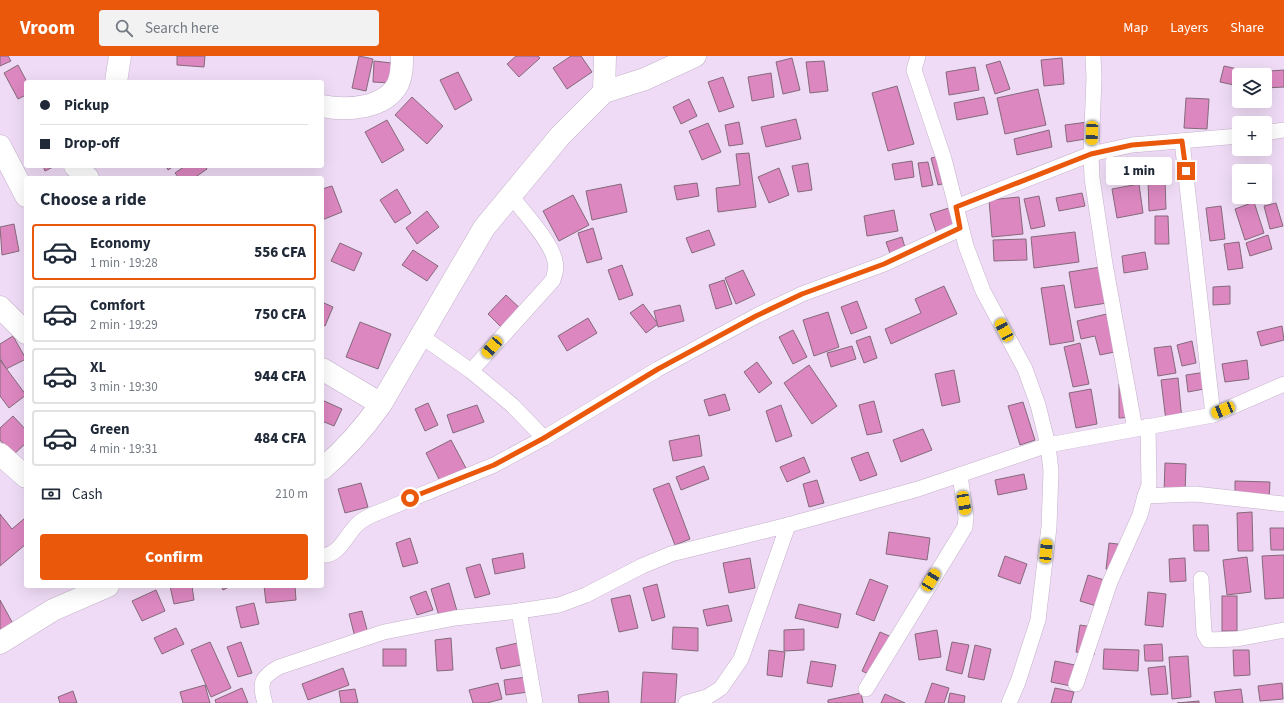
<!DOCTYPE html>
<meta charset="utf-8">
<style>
:root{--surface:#fff;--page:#f2f2f3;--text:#1f2937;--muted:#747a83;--line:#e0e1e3;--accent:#ea580c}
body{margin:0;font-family:"Source Sans 3",sans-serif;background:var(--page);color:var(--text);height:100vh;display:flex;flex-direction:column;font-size:15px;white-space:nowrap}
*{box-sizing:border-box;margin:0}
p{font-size:13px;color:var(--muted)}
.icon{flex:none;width:22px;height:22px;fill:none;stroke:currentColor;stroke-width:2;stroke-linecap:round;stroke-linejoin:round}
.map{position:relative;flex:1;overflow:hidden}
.panel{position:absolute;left:24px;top:120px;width:300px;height:412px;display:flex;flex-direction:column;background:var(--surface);border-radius:4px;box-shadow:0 4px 16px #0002}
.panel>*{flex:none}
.top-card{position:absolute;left:24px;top:24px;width:300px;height:88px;border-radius:4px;box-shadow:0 4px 16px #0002;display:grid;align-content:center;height:88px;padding:0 16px;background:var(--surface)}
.tools{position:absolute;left:1232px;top:12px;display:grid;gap:8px}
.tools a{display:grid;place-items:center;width:40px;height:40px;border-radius:4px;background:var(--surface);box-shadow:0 4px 16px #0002;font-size:20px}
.end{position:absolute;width:18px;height:18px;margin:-9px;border:5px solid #ea580c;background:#fff;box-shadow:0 0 0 2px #fff}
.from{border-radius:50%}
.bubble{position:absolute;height:28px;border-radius:4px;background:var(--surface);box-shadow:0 4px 16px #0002;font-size:13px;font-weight:800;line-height:28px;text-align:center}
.car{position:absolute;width:12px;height:24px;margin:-12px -6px;border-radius:5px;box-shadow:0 0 3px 1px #0007;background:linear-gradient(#f5c518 24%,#345 0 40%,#f5c518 0 76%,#345 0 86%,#f5c518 0)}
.top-card b{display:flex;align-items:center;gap:14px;height:38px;font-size:15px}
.top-card b+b{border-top:1px solid var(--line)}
.top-card i{width:10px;height:10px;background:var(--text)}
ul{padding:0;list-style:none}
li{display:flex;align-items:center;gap:12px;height:56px;margin:0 8px 6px;padding:0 8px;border:2px solid var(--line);border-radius:4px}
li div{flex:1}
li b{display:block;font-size:15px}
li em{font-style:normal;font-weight:800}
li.on{border-color:var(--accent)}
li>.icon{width:36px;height:36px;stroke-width:1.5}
h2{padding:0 16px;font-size:18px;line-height:48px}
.pay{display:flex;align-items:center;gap:10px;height:44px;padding:0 16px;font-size:15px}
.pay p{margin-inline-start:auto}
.action{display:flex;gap:8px;margin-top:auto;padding:8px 16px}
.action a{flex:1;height:46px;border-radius:4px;background:var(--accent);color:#fff;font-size:16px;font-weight:800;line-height:46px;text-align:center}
header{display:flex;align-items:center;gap:24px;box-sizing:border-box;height:56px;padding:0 20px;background:var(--accent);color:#fff}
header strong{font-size:19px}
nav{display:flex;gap:22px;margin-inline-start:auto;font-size:14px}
.search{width:280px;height:36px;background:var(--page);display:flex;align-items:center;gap:10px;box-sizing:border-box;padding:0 14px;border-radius:4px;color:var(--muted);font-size:15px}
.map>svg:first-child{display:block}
</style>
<header>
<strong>Vroom</strong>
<div class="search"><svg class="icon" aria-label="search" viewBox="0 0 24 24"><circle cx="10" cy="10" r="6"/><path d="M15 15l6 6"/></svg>Search here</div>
<nav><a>Map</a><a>Layers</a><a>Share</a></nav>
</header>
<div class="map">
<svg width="1284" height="647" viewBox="0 0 1284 647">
<rect width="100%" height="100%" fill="#efdbf5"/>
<g fill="#dc87c0" stroke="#846a7a">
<polygon points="0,0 8,0 11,5 0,10"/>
<polygon points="177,0 205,0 204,11 177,9"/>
<polygon points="359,0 373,3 366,35 352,32"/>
<polygon points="516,0 538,0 540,2 519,21 507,8"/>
<polygon points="571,0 581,0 592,16 567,33 553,12"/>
<polygon points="792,2 800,34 783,38 776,6"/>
<polygon points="1062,2 1064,28 1044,30 1041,4"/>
<polygon points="374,5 392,7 390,27 373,26"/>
<polygon points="824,5 828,35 810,37 806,6"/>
<polygon points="1000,5 1010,33 995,38 986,9"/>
<polygon points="18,9 27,26 26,26 26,39 18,43 4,17"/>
<polygon points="1224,10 1247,15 1246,19 1239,19 1239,30 1220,26"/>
<polygon points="975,11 979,34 949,39 946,16"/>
<polygon points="1284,14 1284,31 1265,32 1265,19 1254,19 1254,16"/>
<polygon points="458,16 472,44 455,54 440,24"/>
<polygon points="771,17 774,41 752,45 748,21"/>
<polygon points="723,21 734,51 719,56 708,26"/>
<polygon points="897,30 914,88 888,95 872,37"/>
<polygon points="1038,33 1046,69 1005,78 997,42"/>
<polygon points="412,41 443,70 427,88 395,59"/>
<polygon points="984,41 988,58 957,64 954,47"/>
<polygon points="1186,42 1209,43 1207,73 1184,72"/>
<polygon points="689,43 697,60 681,68 673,51"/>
<polygon points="796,63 801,83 766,91 761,71"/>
<polygon points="387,64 404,94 382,107 365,76"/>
<polygon points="1095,65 1098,81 1067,86 1065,69"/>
<polygon points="739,66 743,88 729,90 725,69"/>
<polygon points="708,67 721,96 702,104 689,75"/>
<polygon points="1049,74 1052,91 1017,99 1014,83"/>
<polygon points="749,97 756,151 718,156 716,132 740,129 736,98"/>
<polygon points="947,98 955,125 938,129 931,102"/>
<polygon points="912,105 914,121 895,124 892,108"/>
<polygon points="928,106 933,129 922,131 918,107"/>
<polygon points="808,107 812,134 798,136 792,110"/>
<polygon points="43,110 55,110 45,115"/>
<polygon points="166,110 174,110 168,114"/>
<polygon points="185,110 205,110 207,113 194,122 179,122 175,117"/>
<polygon points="779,112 789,139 769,147 758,121"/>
<polygon points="1165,124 1166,153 1149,155 1148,125"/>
<polygon points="697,127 699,140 677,144 674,130"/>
<polygon points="621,128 627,156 592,164 586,135"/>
<polygon points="1139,128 1143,157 1117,162 1112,133"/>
<polygon points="332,130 342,156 322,164 322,133"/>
<polygon points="397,133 411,157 395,167 380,144"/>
<polygon points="1082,137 1085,150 1059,155 1056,142"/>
<polygon points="573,139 589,169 559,185 543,155"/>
<polygon points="1039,140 1045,170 1031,173 1024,143"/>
<polygon points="1019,141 1023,178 992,181 989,144"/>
<polygon points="1254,146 1264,177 1245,184 1235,153"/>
<polygon points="1276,147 1283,170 1270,173 1264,150"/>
<polygon points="955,150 964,176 939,185 930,158"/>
<polygon points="1221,150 1225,183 1210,185 1206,152"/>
<polygon points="894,154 898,175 867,180 864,160"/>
<polygon points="427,155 439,171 417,188 406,172"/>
<polygon points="1155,160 1168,160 1169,188 1155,188"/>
<polygon points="14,168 19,195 2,199 0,171"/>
<polygon points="593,172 602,203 587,207 578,177"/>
<polygon points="709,174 715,189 692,197 686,182"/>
<polygon points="1075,176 1079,206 1034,212 1031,181"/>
<polygon points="1268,179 1272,193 1250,200 1246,187"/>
<polygon points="902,181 908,202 893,206 886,186"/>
<polygon points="1026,183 1027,204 994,205 993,184"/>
<polygon points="1239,186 1243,212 1228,214 1224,188"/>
<polygon points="340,187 362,197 354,215 331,205"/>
<polygon points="413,194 438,210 427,225 402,209"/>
<polygon points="1145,196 1148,213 1124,217 1122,200"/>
<polygon points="622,209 633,239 619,244 608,214"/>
<polygon points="1101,211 1107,247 1075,252 1069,216"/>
<polygon points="743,214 755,239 736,248 725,222"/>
<polygon points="724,224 732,248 716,253 709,229"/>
<polygon points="1064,229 1074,285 1050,289 1041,232"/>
<polygon points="944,230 957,258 891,288 885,273 921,257 915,243"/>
<polygon points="1230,230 1230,248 1213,249 1213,231"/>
<polygon points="506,239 525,257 507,277 488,258"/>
<polygon points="857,245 867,272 851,278 841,251"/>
<polygon points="322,246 333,251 325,270 322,268"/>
<polygon points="643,248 658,268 646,277 630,257"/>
<polygon points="680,249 684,265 658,271 654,255"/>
<polygon points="828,256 839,291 814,300 803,264"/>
<polygon points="1115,256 1124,294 1100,299 1095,280 1081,283 1077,265"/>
<polygon points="588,262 597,277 567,295 558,280"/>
<polygon points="360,266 391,278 378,313 346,301"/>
<polygon points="1282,270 1284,284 1261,290 1257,276"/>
<polygon points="793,274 807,301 793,308 779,281"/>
<polygon points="13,280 26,303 6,313 0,302 0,288"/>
<polygon points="870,280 877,302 864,307 856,285"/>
<polygon points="1192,285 1196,307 1182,310 1177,289"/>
<polygon points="1080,287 1089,328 1073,331 1064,291"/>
<polygon points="852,290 856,303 831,311 827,297"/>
<polygon points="1171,290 1176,317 1158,320 1154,292"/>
<polygon points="0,304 26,339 9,352 0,340"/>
<polygon points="1247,304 1249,323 1225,326 1222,308"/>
<polygon points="757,306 772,327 759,337 744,316"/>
<polygon points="809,309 837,350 812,368 784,327"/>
<polygon points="954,314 960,346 942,350 935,318"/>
<polygon points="1213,315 1215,331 1188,336 1186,319"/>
<polygon points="1178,322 1182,364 1166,365 1161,324"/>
<polygon points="1119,328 1134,328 1135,361 1119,362"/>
<polygon points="1091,333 1097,368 1076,372 1069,337"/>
<polygon points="725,338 730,354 709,360 704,344"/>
<polygon points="322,344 342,353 334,370 322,365"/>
<polygon points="874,345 882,376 867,379 859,349"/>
<polygon points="1023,346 1035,384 1020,389 1008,350"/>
<polygon points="428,347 438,369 425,375 415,353"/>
<polygon points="477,349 484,366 453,377 447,359"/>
<polygon points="781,349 792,380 776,386 766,355"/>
<polygon points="13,360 26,374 26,387 13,399 0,384 0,372"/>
<polygon points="923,373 932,394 901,406 893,384"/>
<polygon points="699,379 702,400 673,405 669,385"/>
<polygon points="451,384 468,416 442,429 426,397"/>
<polygon points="868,396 877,419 860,425 851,402"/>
<polygon points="804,401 810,416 787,426 780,411"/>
<polygon points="1165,407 1186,408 1185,438 1164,437"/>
<polygon points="704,410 709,423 681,434 676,421"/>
<polygon points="1024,418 1027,433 998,439 995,424"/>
<polygon points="817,424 824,447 809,451 803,428"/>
<polygon points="1235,425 1270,426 1269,444 1235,443"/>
<polygon points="361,427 368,451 345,457 338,433"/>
<polygon points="669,427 690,483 675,489 653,433"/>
<polygon points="1252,456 1253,495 1238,495 1237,457"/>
<polygon points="0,458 12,473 25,462 26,464 26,488 0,510"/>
<polygon points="1193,469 1208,469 1209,495 1194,495"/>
<polygon points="1270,472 1284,472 1284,494 1271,494"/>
<polygon points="889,476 930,482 927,504 886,498"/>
<polygon points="410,482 418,507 403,511 396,487"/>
<polygon points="1109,487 1126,489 1123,515 1106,513"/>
<polygon points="523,497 525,512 495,518 492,503"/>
<polygon points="1284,499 1284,542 1265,543 1262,500"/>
<polygon points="1005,500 1027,508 1020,528 998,520"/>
<polygon points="1247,501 1251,536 1227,539 1223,504"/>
<polygon points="750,502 755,532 729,537 723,507"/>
<polygon points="1185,502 1186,525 1170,526 1169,503"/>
<polygon points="480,508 490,538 475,542 466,512"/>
<polygon points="1088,519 1114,527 1106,553 1080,545"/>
<polygon points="870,523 888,530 874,565 856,558"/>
<polygon points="449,527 457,555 439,560 431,533"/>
<polygon points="657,528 665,561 652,565 643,532"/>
<polygon points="170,530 192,530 194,544 174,548"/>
<polygon points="221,530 231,530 223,534"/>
<polygon points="264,530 295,530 296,544 266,547"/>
<polygon points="156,534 165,555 142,565 132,545"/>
<polygon points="426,535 433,554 417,559 410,541"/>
<polygon points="1148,536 1166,538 1163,571 1145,569"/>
<polygon points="630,539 638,572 619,576 611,543"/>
<rect x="1222" y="540" width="15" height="35"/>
<polygon points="0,544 17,575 0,580"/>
<polygon points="254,547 259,568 241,572 236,551"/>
<polygon points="799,548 841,558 838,572 795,562"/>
<polygon points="728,549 732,565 707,570 703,554"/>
<polygon points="362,555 369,581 356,585 349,558"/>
<polygon points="1080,569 1098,572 1094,599 1076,596"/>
<polygon points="673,571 698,572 698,595 672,593"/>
<polygon points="176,572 184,588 162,598 154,582"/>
<polygon points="804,573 804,594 784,595 784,574"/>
<polygon points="937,574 941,601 919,604 915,578"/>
<polygon points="880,576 896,583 877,622 862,615"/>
<polygon points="451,582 453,614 437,615 435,584"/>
<polygon points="526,585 531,607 501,613 496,592"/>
<polygon points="210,586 231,632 211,641 191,594"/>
<polygon points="241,586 252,617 238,621 227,591"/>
<polygon points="952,586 969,589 962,618 946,614"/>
<polygon points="1162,588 1163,605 1145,605 1144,589"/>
<polygon points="975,589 991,593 984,624 968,621"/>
<rect x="383" y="593" width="23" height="17"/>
<polygon points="1104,593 1139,594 1138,615 1103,613"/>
<polygon points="769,594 785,596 782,621 767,619"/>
<polygon points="1233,594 1249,594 1250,619 1234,620"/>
<polygon points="1188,600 1191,641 1172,643 1169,601"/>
<polygon points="811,605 836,609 832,631 807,627"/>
<polygon points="1055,605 1085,611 1081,632 1051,626"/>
<polygon points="1165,610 1168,638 1151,639 1148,612"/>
<polygon points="343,612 349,629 308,644 302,628"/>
<polygon points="643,616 677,618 675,647 641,647"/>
<polygon points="534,620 536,635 506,639 504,624"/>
<polygon points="498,627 502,643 487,647 473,647 469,634"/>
<polygon points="932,627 949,632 944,647 925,647"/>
<polygon points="1282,627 1283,643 1260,645 1258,630"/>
<polygon points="205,629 210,647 183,647 180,636"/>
<polygon points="242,632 248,647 216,647 215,644"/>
<polygon points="1055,632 1074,636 1071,647 1051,647"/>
<polygon points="355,633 358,647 341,647 339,635"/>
<polygon points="1241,633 1243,647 1216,647 1214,636"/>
<polygon points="73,635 77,647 60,647 58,641"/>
<polygon points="608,635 609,647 579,647 578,639"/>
<polygon points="861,637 863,647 828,647 828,644"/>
<polygon points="950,637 965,640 964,647 948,647"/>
<polygon points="885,638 905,647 881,647"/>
<polygon points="1199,645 1199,647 1177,647"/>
</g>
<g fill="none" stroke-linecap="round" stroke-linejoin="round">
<defs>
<g id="lane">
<polyline points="918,0 914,14 944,103 966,190 983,235 1025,313 1038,349 1048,389 1051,415 1049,471 1038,564 1018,626 1009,647"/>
<polyline points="1093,0 1094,22 1091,98 1092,122 1105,208 1135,373"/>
<polyline points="1265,77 1284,74"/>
<polyline points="1182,85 1213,359"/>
<polyline points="956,151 1091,98 1132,89 1239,80"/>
<polyline points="421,280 471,315 512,349 544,382"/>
<path d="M471,315L553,224C555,217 557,212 555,205C552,187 523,155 511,140"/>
<polyline points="1145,440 1195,438 1284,448"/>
<path d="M322,499C337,501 345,482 354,472C359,466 365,462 372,459L494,409L544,382L658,313L756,260L802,238L884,208L960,173"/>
<polyline points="1201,523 1204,577 1208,584 1237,583 1284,574"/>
<polyline points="519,555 535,647"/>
<polyline points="1076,628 1110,526 1140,459 1145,440 1149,429 1148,370"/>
<polyline points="866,633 965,471 966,461 960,419"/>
<path d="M265,647C259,627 261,621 279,611L384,576L455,562L519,555L559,549L586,539L642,510L671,498L788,469L918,433L1048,389L1213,359L1284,328"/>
<polyline points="686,647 707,641 721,632 741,603 788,469"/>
</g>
<g id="street">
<polyline points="116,26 120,0"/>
<polyline points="604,36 605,0"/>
<path d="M322,50C346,55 385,53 398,28C402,19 402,9 402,0"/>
<polyline points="0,90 26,140"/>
<polyline points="75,110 88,122"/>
<polyline points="0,251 26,277"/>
<polyline points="322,313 381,348"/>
<polyline points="0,398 26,421"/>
<path d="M322,413C345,394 364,372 381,348L484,172L560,80L604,36L645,23L695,0"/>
<polyline points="0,587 53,554 108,530"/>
</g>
</defs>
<use href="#lane" stroke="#c5b1cb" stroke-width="16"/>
<use href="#street" stroke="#c5b1cb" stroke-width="23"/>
<use href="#lane" stroke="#fff" stroke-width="15"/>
<use href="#street" stroke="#fff" stroke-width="22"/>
</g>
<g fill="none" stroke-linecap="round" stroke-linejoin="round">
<polyline stroke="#ea580c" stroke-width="5" points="410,442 494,409 544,382 658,313 756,260 802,238 884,208 960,172 956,151 1091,98 1132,89 1182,85 1186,115"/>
</g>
</svg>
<div class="tools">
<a><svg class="icon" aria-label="layers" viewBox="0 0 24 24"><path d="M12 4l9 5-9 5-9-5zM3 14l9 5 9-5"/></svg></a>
<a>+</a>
<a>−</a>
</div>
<i class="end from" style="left:410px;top:442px"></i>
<i class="end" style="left:1186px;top:115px"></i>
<div class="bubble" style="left:1106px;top:101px;width:66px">1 min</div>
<i class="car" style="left:1092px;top:77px;rotate:182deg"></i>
<i class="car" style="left:1004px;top:274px;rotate:332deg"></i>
<i class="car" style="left:492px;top:291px;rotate:221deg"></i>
<i class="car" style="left:1223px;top:354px;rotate:248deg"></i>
<i class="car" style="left:964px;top:447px;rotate:170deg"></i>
<i class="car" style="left:1046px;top:495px;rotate:5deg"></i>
<i class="car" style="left:931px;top:524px;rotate:31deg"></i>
<div class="top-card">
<b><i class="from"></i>Pickup</b>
<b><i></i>Drop-off</b>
</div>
<section class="panel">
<h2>Choose a ride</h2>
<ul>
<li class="on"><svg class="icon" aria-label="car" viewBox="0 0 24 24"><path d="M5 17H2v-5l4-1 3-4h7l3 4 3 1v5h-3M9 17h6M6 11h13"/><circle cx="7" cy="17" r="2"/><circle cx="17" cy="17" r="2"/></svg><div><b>Economy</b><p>1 min · 19:28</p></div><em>556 CFA</em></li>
<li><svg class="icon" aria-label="car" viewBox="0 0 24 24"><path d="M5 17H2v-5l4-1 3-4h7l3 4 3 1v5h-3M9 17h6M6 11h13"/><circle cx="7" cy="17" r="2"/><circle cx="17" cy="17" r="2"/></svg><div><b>Comfort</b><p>2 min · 19:29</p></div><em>750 CFA</em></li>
<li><svg class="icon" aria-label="car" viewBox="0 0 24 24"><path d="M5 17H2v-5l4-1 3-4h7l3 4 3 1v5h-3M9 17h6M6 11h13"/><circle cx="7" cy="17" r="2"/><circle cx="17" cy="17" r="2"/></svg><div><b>XL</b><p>3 min · 19:30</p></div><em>944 CFA</em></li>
<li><svg class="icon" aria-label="car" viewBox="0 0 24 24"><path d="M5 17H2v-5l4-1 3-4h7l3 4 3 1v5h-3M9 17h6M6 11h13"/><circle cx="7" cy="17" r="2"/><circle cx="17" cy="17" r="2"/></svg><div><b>Green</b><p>4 min · 19:31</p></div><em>484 CFA</em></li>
</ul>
<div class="pay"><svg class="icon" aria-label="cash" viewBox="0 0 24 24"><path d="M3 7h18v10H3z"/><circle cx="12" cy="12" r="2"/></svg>Cash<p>210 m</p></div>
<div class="action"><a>Confirm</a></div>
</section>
</div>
